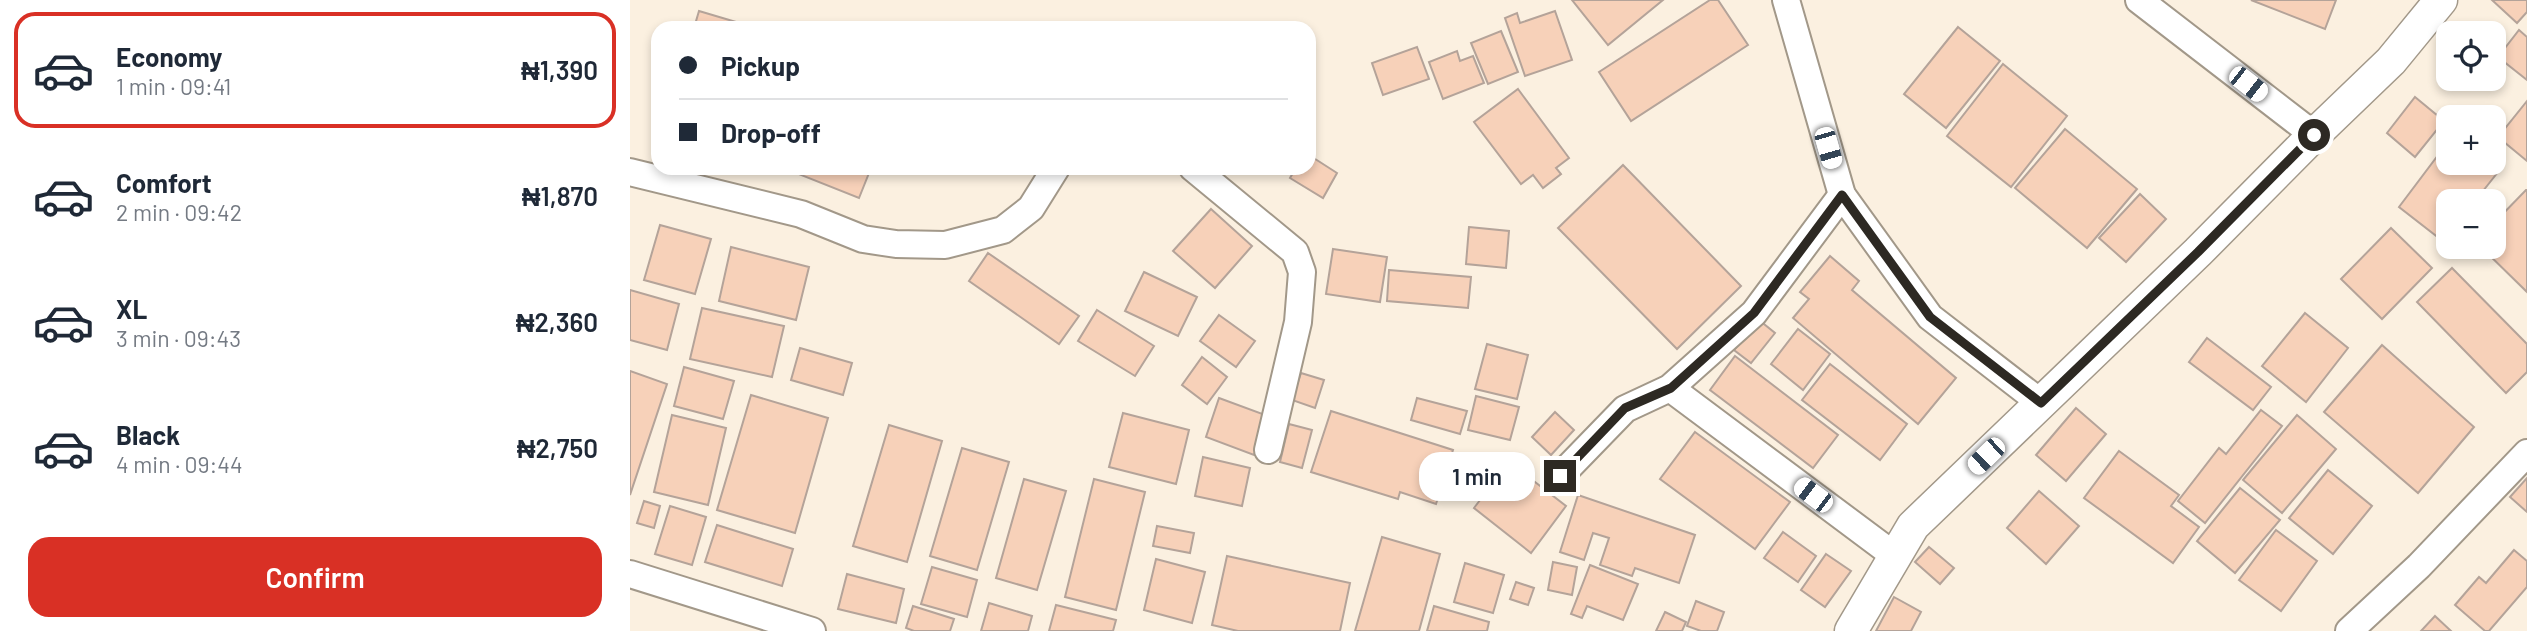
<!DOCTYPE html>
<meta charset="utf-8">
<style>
:root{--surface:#fff;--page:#f2f2f3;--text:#1f2937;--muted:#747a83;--line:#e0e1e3;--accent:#d93025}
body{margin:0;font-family:Barlow,sans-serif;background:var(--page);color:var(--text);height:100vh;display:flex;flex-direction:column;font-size:26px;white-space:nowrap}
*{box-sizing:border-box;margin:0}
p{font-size:23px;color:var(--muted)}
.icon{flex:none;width:38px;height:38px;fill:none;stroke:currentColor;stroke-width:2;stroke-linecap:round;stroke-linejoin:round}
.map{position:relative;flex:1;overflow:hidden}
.sheet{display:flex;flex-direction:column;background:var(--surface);width:630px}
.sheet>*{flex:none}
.top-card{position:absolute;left:21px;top:21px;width:665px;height:154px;border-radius:21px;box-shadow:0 4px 10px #0003;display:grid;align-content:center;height:154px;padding:0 28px;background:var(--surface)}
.controls{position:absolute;left:1806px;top:21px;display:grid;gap:14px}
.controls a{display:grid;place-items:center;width:70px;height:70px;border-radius:14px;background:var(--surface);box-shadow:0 4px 10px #0003;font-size:35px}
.end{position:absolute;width:32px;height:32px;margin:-16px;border:9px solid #2d2923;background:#fff;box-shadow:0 0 0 4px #fff}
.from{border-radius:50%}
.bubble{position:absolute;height:49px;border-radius:21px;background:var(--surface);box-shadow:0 4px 10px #0003;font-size:23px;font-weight:600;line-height:49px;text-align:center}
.car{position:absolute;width:21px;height:42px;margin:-21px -10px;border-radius:9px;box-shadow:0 0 5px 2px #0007;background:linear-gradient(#fff 24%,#345 0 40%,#fff 0 76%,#345 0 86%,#fff 0)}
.top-card b{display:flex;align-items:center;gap:24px;height:66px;font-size:26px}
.top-card b+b{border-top:2px solid var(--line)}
.top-card i{width:18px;height:18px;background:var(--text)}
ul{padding:12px 0 0;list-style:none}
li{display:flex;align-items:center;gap:21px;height:116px;margin:0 14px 10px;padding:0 14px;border:4px solid transparent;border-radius:21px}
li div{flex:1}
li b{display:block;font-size:26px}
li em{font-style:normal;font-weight:600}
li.active{border-color:var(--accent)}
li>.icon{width:63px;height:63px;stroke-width:1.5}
.primary-button{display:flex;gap:14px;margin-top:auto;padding:14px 28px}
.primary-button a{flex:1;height:80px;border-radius:21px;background:var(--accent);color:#fff;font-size:28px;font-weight:600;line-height:80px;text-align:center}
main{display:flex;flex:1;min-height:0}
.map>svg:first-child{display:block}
</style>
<main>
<section class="sheet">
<ul>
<li class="active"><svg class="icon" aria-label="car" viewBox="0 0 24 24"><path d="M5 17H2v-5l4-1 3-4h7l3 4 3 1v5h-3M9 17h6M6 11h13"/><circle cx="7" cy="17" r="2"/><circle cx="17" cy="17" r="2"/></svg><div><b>Economy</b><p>1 min · 09:41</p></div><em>₦1,390</em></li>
<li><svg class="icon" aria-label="car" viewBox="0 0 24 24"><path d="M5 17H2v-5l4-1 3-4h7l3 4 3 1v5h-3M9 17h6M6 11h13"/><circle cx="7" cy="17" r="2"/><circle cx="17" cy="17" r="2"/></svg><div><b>Comfort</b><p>2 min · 09:42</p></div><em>₦1,870</em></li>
<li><svg class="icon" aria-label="car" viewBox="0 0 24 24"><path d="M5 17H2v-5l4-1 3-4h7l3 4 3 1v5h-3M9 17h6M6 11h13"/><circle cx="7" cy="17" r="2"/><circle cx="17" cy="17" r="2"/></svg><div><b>XL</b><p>3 min · 09:43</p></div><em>₦2,360</em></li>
<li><svg class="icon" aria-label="car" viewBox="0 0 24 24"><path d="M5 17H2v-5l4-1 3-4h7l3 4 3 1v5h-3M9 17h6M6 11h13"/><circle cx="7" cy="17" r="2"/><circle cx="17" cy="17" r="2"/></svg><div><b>Black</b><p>4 min · 09:44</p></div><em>₦2,750</em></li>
</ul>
<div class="primary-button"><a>Confirm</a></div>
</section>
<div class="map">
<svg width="1897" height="631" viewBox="0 0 1897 631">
<rect width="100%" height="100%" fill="#fbf0e0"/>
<g fill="#f7d1b9" stroke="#b4a399" stroke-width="2">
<polygon points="942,0 1033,0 978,45"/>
<polygon points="1080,0 1088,0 1118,45 1001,121 969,72"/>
<polygon points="1621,0 1706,0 1695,29"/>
<polygon points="1862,0 1897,0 1897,12 1887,23"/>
<polygon points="69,11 123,27 123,28 64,28"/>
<polygon points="925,11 942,60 895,76 875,18 887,13 890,23"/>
<polygon points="1328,27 1370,61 1316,128 1274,94"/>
<polygon points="1889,30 1897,37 1897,80 1868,57"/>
<polygon points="871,31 888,72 858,84 841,43"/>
<polygon points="787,47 799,79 753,95 742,63"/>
<polygon points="827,51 830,61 843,56 854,83 813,99 799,62"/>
<polygon points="1373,64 1437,116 1381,187 1317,136"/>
<polygon points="888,89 939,158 926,168 931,174 913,188 903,175 891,184 844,122"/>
<polygon points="1785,97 1814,121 1785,157 1757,133"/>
<polygon points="1897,101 1897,161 1868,137"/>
<polygon points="1435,129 1507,189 1457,248 1385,188"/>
<polygon points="1818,142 1818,163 1856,163 1868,172 1845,201 1818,201 1818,236 1814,242 1769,207"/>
<polygon points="679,155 707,173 693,198 660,178 666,168 679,168"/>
<polygon points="993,165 1111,286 1047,349 928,228"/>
<polygon points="167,168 241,168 229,198 166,173"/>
<polygon points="1896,190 1897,190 1897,292 1851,247 1864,247 1864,223"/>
<polygon points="1510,194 1536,219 1496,262 1469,238"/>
<polygon points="581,209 622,246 585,288 543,251"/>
<polygon points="30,225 81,239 65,294 14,280"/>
<polygon points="839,227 879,231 876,268 836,264"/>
<polygon points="1761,228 1802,268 1752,319 1711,279"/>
<polygon points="101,247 179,267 166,320 89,301"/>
<polygon points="703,249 757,257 750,302 696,294"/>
<polygon points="358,253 449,316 429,344 339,281"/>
<polygon points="1200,256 1229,281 1222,290 1326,378 1288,424 1163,318 1179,299 1170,292"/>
<polygon points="1822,268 1897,344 1897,372 1876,393 1787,302"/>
<polygon points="759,270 841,277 838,308 757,301"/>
<polygon points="514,272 567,297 548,336 495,311"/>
<polygon points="0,290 49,304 37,350 0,340"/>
<polygon points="72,308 154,326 142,377 60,359"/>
<polygon points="467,310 524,346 505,376 448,341"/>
<polygon points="1675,313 1718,348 1676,402 1632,366"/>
<polygon points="589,315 625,341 606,367 570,341"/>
<polygon points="1129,320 1145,333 1121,363 1104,350"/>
<polygon points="1168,329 1200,354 1173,390 1141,364"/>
<polygon points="1577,338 1641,387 1623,410 1559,362"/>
<polygon points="857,344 898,355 887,399 845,389"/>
<polygon points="1752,345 1844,427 1788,493 1694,412"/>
<polygon points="170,348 222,363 213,395 161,380"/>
<polygon points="1105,356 1208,435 1183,468 1080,390"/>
<polygon points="572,357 597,377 577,404 552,385"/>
<polygon points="1200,364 1277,424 1250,460 1172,400"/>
<polygon points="54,367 104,381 93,419 44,406"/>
<polygon points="0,371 37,384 0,495"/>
<polygon points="671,373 694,380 685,408 662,400"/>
<polygon points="121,395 198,418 165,533 87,510"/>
<polygon points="846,396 889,407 880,440 838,430"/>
<polygon points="589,398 638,416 624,455 576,437"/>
<polygon points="787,398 837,411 830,434 781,420"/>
<polygon points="1446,408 1476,434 1436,481 1406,455"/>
<polygon points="1631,410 1652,426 1575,523 1548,501 1589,448 1596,454"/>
<polygon points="701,411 823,450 806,504 770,492 768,499 681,472"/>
<polygon points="925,412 944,430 921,455 902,437"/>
<polygon points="493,413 559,430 546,484 479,467"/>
<polygon points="42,415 96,428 78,505 24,492"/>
<polygon points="1667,415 1706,449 1652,513 1613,480"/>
<polygon points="659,424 682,430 672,468 650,462"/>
<polygon points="259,425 312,441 277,562 223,546"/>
<polygon points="1065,432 1160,502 1125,549 1030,479"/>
<polygon points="332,448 379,462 347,570 300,556"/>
<polygon points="1489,451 1549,495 1541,506 1569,527 1543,563 1454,498"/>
<polygon points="573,457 620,468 612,506 565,496"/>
<polygon points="879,462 936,506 901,553 844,508"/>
<polygon points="1698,470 1742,506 1703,554 1659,518"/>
<polygon points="1897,478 1897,512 1880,497"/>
<polygon points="394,479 436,491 407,590 366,578"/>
<polygon points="464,479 515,492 486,610 435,597"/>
<polygon points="1610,488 1650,520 1605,573 1567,541"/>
<polygon points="1409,491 1449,526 1416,564 1377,528"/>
<polygon points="948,495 1065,535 1049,583 1005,568 1002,576 970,565 979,538 963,533 954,560 930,552"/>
<polygon points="14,501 30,506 24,528 7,523"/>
<polygon points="40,506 76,517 62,565 25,554"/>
<polygon points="87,525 163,549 152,586 75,562"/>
<polygon points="527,526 564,533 560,553 523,546"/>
<polygon points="1646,530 1687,561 1651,611 1609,580"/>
<polygon points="1153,532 1186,556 1168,582 1134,558"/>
<polygon points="752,537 810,554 789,631 725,631"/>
<polygon points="1299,547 1324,568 1310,584 1285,562"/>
<polygon points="1884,550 1897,561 1897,587 1859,631 1855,631 1825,605 1849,577 1856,583"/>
<polygon points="1196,554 1221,571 1195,607 1171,590"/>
<polygon points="597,556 720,583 710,631 608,631 582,625"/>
<polygon points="526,559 575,572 562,623 514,610"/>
<polygon points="923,562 947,567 942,595 918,590"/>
<polygon points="835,563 874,575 863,613 824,602"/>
<polygon points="960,565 1008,584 993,620 957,606 952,618 941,614"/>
<polygon points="302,567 347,580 337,617 291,604"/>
<polygon points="217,574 274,589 266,623 208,609"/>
<polygon points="886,582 904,588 898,605 880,599"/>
<polygon points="1264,597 1291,612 1281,631 1246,631"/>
<polygon points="1066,601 1094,612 1087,631 1071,631 1057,626"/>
<polygon points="359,603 402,616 398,631 351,631"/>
<polygon points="426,605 486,620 483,631 419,631"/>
<polygon points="283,606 324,619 320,631 284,631 276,628"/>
<polygon points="804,606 859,622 857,631 797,631"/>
<polygon points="1035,612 1056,622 1052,631 1026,631"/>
<polygon points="1805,616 1821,631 1791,631"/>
</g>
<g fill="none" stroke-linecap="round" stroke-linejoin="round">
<defs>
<g id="minor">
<polyline points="1156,0 1212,195 1300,317 1411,403"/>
<polyline points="1509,0 1684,135"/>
<polyline points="563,168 665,252 672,272 668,322 638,450"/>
<polyline points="0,172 171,214 233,239 266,244 315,245 373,230 401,208 426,168"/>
<polyline points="1040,388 1265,556"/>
<polyline points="930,476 995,409 1040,388 1124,313 1212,195"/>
<polyline points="0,574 182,631"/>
<polyline points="1719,631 1789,566 1897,453"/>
</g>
<polyline id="tertiary" points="1221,631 1283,526 1568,252 1684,135 1761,61 1811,0"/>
</defs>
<use href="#minor" stroke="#a29889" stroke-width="30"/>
<use href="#tertiary" stroke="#a29889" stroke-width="35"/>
<use href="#minor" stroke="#fff" stroke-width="26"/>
<use href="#tertiary" stroke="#fff" stroke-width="32"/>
</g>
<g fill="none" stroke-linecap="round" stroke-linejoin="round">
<polyline stroke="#2d2923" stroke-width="9" points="930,476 995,408 1041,388 1124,313 1212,195 1300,317 1411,403 1568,252 1684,135"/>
</g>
</svg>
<div class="controls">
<a><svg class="icon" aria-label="locate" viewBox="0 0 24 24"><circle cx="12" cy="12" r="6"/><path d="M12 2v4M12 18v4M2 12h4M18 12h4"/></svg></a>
<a>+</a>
<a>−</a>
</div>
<i class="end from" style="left:1684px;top:135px"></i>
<i class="end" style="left:930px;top:476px"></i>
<div class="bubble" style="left:789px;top:452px;width:116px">1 min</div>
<i class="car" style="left:1618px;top:84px;rotate:128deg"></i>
<i class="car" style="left:1198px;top:148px;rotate:164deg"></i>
<i class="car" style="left:1356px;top:456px;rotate:226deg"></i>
<i class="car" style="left:1183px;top:495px;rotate:307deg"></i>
<div class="top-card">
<b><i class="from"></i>Pickup</b>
<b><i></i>Drop-off</b>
</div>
</div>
</main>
